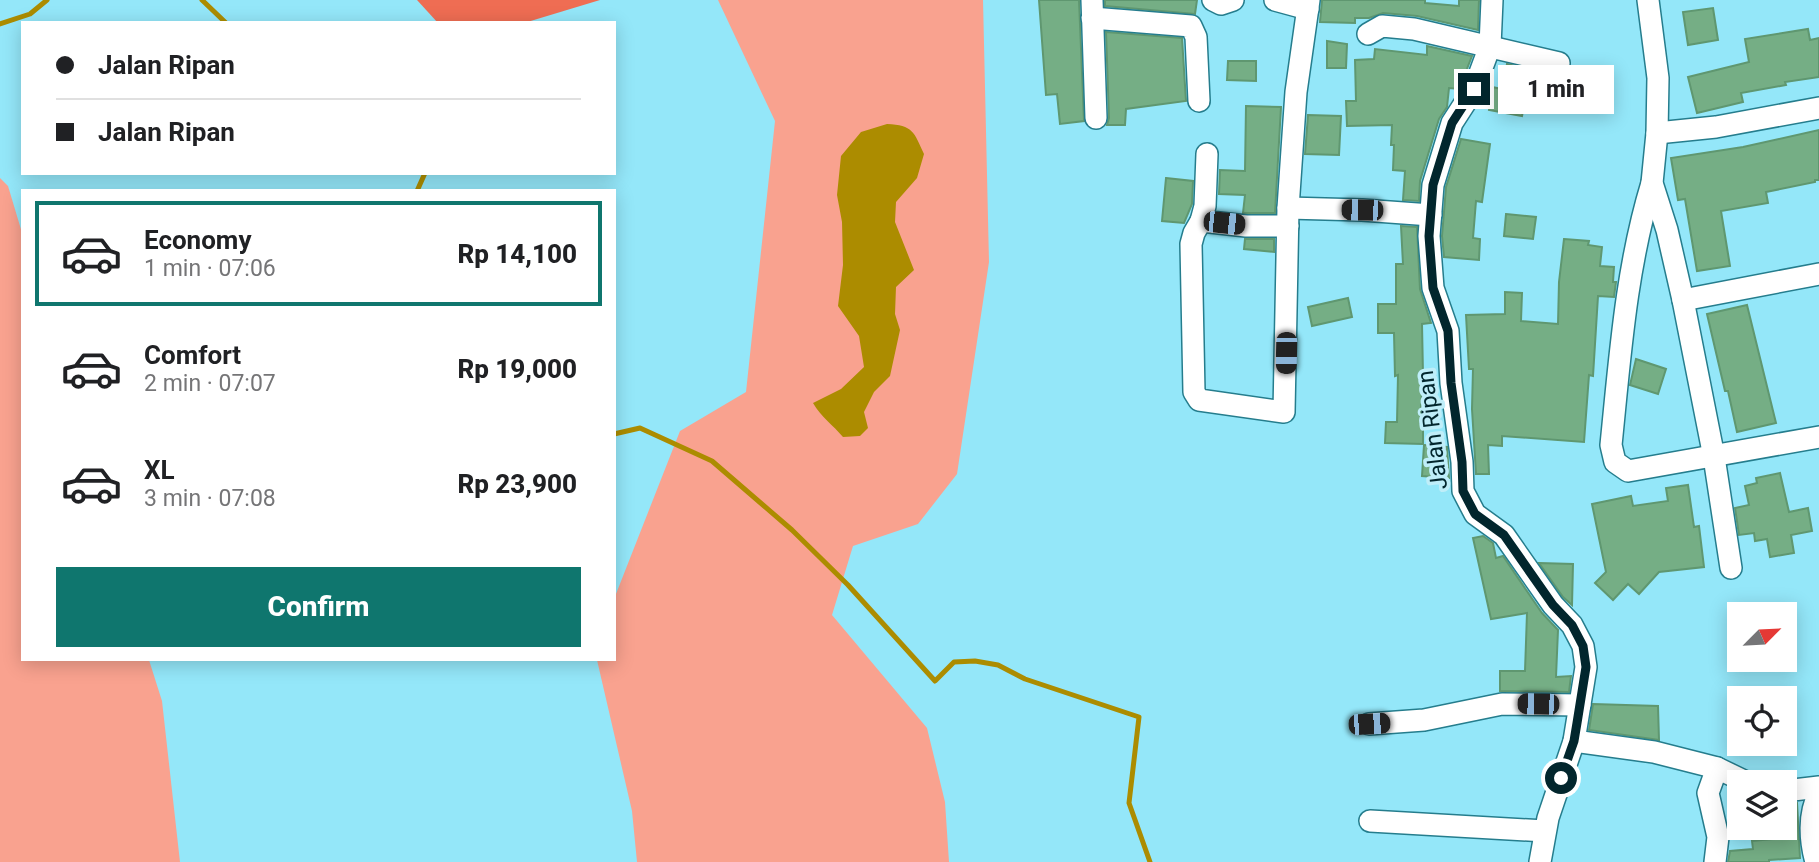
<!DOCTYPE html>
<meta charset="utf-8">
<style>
:root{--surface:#fff;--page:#f6f6f6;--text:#202124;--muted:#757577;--line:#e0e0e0;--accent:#0f766e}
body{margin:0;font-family:Roboto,sans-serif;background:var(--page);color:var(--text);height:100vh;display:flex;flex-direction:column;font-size:26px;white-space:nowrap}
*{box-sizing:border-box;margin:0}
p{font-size:23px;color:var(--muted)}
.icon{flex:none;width:38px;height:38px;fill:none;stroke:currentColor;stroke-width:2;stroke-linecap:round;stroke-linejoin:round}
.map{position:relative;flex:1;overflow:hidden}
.side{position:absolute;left:21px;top:189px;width:595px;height:472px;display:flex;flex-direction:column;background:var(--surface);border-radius:0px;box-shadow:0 4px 18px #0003}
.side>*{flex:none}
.top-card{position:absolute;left:21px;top:21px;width:595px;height:154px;border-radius:0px;box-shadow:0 4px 18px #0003;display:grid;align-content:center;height:154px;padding:0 35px;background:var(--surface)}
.needle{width:46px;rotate:66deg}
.fabs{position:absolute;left:1727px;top:602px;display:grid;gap:14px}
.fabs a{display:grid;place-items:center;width:70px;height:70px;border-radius:0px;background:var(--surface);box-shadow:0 4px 18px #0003;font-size:35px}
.end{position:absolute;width:32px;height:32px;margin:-16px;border:9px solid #02262d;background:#fff;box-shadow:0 0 0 4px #fff}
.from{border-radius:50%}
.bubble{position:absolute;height:49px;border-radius:0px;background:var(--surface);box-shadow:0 4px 18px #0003;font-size:23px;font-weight:800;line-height:49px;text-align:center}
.car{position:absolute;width:21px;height:42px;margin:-21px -10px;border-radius:9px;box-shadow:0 0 5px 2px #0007;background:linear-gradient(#222 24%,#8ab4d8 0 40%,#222 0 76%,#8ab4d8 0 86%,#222 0)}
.top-card b{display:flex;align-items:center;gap:24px;height:66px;font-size:26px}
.top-card b+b{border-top:2px solid var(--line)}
.top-card i{width:18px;height:18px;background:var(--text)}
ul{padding:12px 0 0;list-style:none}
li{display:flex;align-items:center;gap:21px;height:105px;margin:0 14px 10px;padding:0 21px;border:4px solid transparent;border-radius:0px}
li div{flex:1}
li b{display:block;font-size:26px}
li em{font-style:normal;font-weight:800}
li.active{border-color:var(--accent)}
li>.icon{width:63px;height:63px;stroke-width:1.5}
.action{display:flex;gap:14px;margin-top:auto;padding:14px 35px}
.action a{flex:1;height:80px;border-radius:0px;background:var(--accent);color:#fff;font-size:28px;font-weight:800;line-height:80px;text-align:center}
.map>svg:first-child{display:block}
</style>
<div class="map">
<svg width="1819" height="862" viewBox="0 0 1819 862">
<rect width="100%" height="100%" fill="#94e7f9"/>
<g fill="#f9a28f">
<polygon points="718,0 983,0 989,262 957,474 918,524 853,546 832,615 927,728 945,802 949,862 637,862 632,811 597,660 614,660 614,599 680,431 746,392 775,121"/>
<polygon points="0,178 8,186 23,236 23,660 149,660 162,701 180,862 0,862"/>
</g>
<polygon fill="#ef6d53" points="417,0 600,0 524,23 438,23"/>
<path fill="#ac8c00" d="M887,124C913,125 914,132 924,154L917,178L896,202L895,222L914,270L896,287L895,314L900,330L890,376L874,392L864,412L868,428L860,436L843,437C833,425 821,417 813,403L841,389L864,367L859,336L838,306L843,265L842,222L837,195L841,156L861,132Z"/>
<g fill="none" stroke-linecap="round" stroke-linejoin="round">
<g stroke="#ac8c00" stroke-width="5">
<polyline points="202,0 226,23"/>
<polyline points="0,24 30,14 47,0"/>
<polyline points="417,191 425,173"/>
<polyline points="614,434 640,428 712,461 792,530 848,585 935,681 954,662 975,661 998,665 1025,679 1139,717 1129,803 1150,862"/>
</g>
</g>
<g fill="#75ae85" stroke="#5f9770" stroke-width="2">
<polygon points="1039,0 1079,0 1084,121 1060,124 1057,94 1046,95"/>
<polygon points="1105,0 1197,0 1195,14 1105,6"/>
<polygon points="1322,0 1425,0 1425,3 1459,6 1459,0 1479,0 1478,30 1417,16 1383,13 1369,18 1355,18 1355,23 1320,22"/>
<polygon points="1713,8 1718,40 1688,45 1683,12"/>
<polygon points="1808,29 1810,40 1819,38 1819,77 1785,82 1786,85 1741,93 1743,102 1697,113 1688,77 1749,62 1745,39"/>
<polygon points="1106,32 1182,38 1186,101 1126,109 1125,125 1107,125 1109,118"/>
<polygon points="1327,41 1347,44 1346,68 1327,68"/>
<polygon points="1427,46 1472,56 1459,89 1449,88 1447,107 1439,119 1420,181 1419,201 1403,200 1405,171 1393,170 1394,145 1391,145 1392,125 1347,126 1346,101 1356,101 1355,60 1374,59 1375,49 1427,55"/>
<polygon points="1228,61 1256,61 1256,81 1227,80"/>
<polygon points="1507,64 1557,76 1555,90 1528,84 1522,116 1489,110 1492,87 1502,89"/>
<polygon points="1246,106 1281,107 1275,213 1243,213 1245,195 1219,194 1220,170 1245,171"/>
<polygon points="1308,115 1341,116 1339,155 1305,154"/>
<polygon points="1819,130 1819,180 1815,180 1815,182 1766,192 1768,203 1721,211 1730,266 1697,271 1685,199 1678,200 1671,158 1743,147"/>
<polygon points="1461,139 1490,144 1482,202 1476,201 1473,238 1480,239 1479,260 1444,257 1442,236 1446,187"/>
<polygon points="1166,178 1193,181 1192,204 1184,223 1162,221"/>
<polygon points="1506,214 1536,217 1533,239 1504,236"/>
<polygon points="1401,226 1417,227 1420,289 1431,323 1422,324 1423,375 1420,423 1423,423 1423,444 1385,443 1386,422 1397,422 1398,375 1395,376 1394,333 1378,333 1378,304 1396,304 1396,264 1403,264"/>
<polygon points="1245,239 1274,239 1274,252 1244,249"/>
<polygon points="1564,239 1589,241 1588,245 1602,247 1600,266 1614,267 1613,282 1616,282 1614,297 1598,296 1593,376 1589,375 1584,442 1502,436 1502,446 1488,445 1489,474 1476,474 1472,409 1473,369 1469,369 1466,315 1505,314 1505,292 1522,293 1521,321 1558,324 1559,282"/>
<polygon points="1348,298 1352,317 1312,326 1308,307"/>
<polygon points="1747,305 1776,423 1737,432 1728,391 1725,391 1707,314"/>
<polygon points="1636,359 1666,369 1658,394 1630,385"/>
<polygon points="1424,445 1447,447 1449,478 1422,476"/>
<polygon points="1780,473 1789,512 1808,508 1812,531 1791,535 1794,553 1770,557 1767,539 1755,541 1754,533 1739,535 1735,508 1749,505 1745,486 1757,483 1756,478"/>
<polygon points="1688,485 1694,527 1699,526 1704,567 1659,572 1639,594 1628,584 1613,600 1595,583 1606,572 1592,504 1631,496 1633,506 1668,501 1666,488"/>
<polygon points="1483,536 1493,543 1496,558 1503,556 1542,613 1558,630 1556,677 1571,676 1569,692 1500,691 1500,671 1525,671 1527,613 1491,619 1473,538"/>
<polygon points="1539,563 1573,564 1572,605 1563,597"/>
<polygon points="1593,704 1658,706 1659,740 1589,730"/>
<polygon points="1797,803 1800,858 1769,860 1769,862 1728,862 1730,851 1753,849 1752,841 1772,839 1771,828 1785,828 1785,804"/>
</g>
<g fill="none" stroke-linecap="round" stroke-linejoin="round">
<defs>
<g id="street">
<polyline points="1092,0 1096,118"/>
<polyline points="1213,0 1221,4 1233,0"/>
<polyline points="1275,0 1308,9"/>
<polyline points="1492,0 1490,46 1474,89 1452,123 1433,185 1429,236 1433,288 1448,331 1451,383 1462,462 1463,491 1475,514 1504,535 1553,605 1572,625 1583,646 1586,667 1574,741 1548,818 1540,862"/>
<polyline points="1648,0 1658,78 1657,133 1652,183 1667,230 1683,300 1714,457 1731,568"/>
<polyline points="1092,18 1191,26 1196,37 1199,101"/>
<polyline points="1368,34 1382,26 1414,29 1559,63"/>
<polyline points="1657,133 1716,127 1819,108"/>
<polyline points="1207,154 1205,206 1201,221 1246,226 1288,226"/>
<path d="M1652,183C1626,268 1620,357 1611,445L1615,462L1628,471L1819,437"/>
<polyline points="1288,208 1362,210 1431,215"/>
<polyline points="1201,221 1194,233 1191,244 1194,392 1199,400 1284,412 1288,208 1296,92 1309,0"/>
<polyline points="1683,300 1819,274"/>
<polyline points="1369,724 1424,720 1502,704 1580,705"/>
<polyline points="1574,741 1654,752 1717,768 1746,782"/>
<polyline points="1785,791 1819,787"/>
<polyline points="1370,821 1545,831"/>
<polyline points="1715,862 1718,837 1708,793 1717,768"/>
<path d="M1816,862C1810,841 1808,814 1819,794"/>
</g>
</defs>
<use href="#street" stroke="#257d8d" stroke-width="24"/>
<use href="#street" stroke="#fff" stroke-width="21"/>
</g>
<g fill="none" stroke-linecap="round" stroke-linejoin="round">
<polyline stroke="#02262d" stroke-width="9" points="1474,89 1452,123 1433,185 1429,236 1433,288 1448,331 1451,383 1462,462 1463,491 1475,514 1504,535 1553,605 1572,625 1583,646 1586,667 1577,723 1574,741 1561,778"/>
</g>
<g text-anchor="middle" stroke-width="7" stroke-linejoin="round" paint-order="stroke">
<g font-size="23" fill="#02262d" stroke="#bfeef9">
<text transform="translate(1432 430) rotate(-97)" y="8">Jalan Ripan</text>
</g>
</g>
</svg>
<div class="fabs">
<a><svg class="needle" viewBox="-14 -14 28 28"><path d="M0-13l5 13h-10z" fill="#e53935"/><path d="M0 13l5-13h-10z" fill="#757577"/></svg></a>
<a><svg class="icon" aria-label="locate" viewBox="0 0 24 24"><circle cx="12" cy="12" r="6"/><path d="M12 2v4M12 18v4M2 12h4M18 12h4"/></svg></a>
<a><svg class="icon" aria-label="layers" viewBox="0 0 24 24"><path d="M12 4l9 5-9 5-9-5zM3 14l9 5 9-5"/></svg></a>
</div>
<i class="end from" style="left:1561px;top:778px"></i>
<i class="end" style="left:1474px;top:89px"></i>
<div class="bubble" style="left:1498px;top:65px;width:116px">1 min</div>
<i class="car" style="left:1362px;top:210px;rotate:271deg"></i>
<i class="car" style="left:1224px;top:223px;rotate:96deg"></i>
<i class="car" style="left:1286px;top:353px;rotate:181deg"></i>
<i class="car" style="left:1538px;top:704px;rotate:271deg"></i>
<i class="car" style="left:1369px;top:724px;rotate:87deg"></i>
<div class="top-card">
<b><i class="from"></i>Jalan Ripan</b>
<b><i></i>Jalan Ripan</b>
</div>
<section class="side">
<ul>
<li class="active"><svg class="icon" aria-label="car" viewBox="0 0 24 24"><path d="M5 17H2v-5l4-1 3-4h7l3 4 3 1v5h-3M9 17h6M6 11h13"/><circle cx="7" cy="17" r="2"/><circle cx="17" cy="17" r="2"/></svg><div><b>Economy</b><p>1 min · 07:06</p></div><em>Rp 14,100</em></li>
<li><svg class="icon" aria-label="car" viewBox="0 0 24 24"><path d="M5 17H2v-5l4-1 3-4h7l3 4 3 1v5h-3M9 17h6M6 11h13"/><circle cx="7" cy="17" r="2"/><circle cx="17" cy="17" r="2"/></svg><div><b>Comfort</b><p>2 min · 07:07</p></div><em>Rp 19,000</em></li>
<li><svg class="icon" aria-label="car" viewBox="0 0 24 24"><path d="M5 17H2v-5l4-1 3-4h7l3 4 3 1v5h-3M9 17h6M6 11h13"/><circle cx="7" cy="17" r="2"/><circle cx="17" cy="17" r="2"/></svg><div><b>XL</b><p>3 min · 07:08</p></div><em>Rp 23,900</em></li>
</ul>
<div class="action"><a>Confirm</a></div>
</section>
</div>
